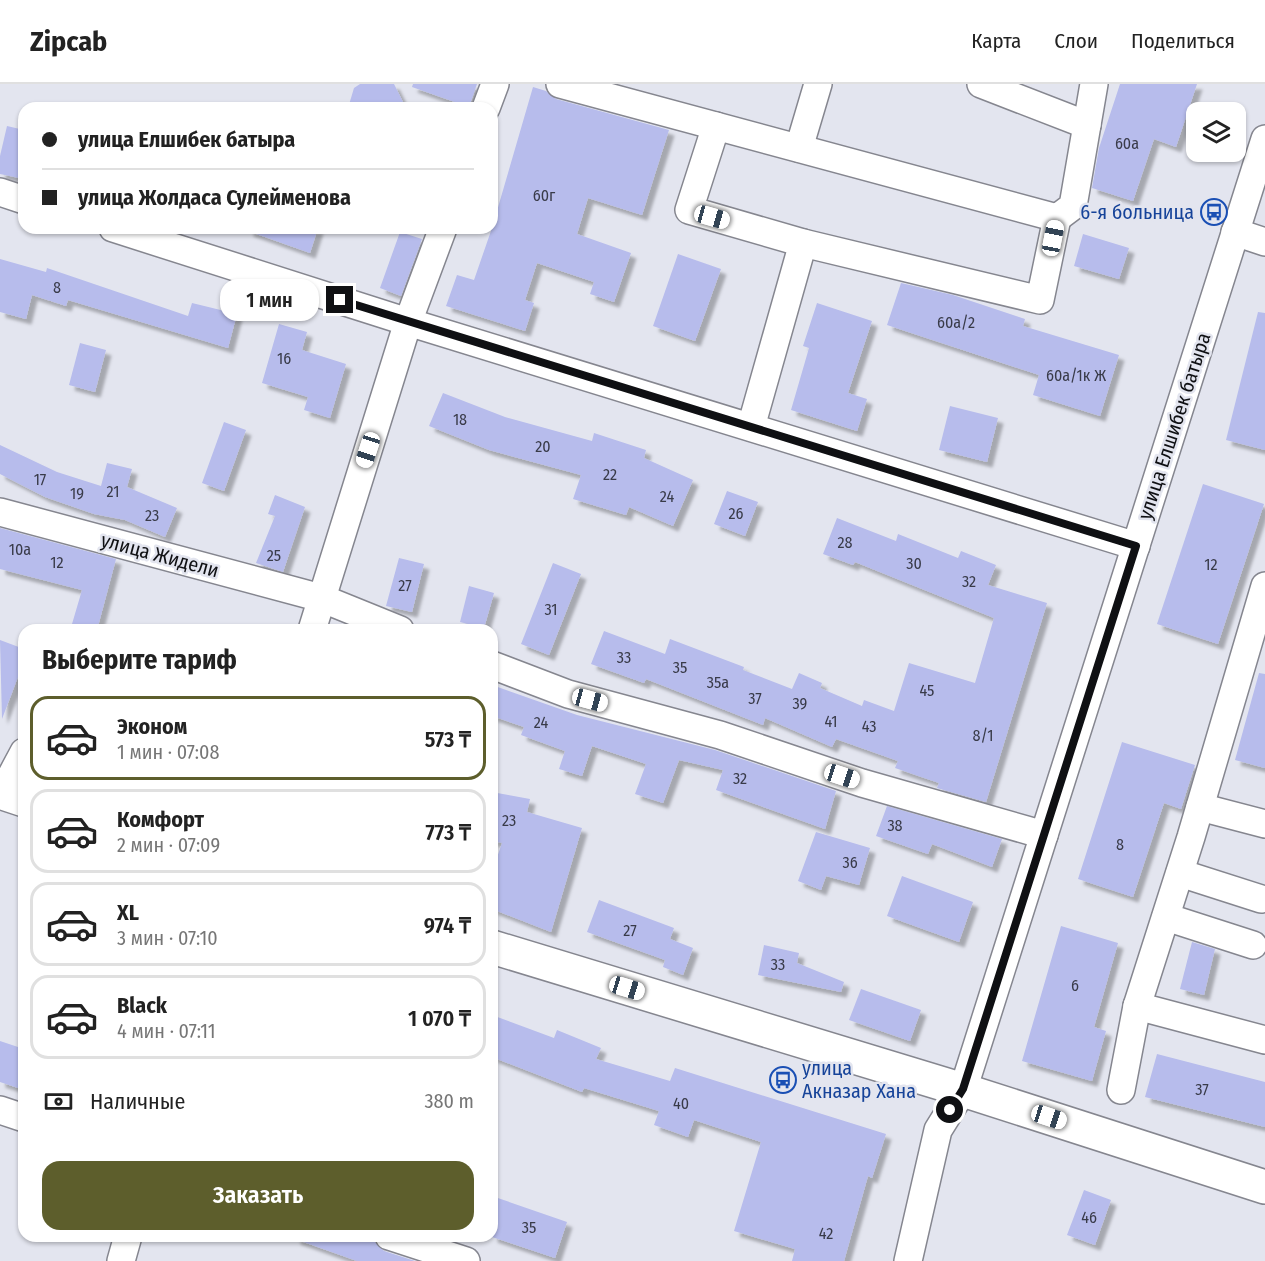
<!DOCTYPE html>
<html lang="ru">
<meta charset="utf-8">
<style>
:root{--surface:#fff;--page:#f2f2f2;--text:#222;--muted:#767676;--line:#e0e0e0;--accent:#5d5e2c}
body{margin:0;font-family:"Fira Sans Condensed",sans-serif;background:var(--page);color:var(--text);height:100vh;display:flex;flex-direction:column;font-size:22px;white-space:nowrap}
*{box-sizing:border-box;margin:0}
p{font-size:20px;color:var(--muted)}
.icon{flex:none;width:33px;height:33px;fill:none;stroke:currentColor;stroke-width:2;stroke-linecap:round;stroke-linejoin:round}
.map{position:relative;flex:1;overflow:hidden}
.sheet{position:absolute;left:18px;top:540px;width:480px;height:618px;display:flex;flex-direction:column;background:var(--surface);border-radius:18px;box-shadow:0 2px 4px #0004}
.sheet>*{flex:none}
.banner{position:absolute;left:18px;top:18px;width:480px;height:132px;border-radius:18px;box-shadow:0 2px 4px #0004;display:grid;align-content:center;height:132px;padding:0 24px;background:var(--surface)}
.controls{position:absolute;left:1186px;top:18px;display:grid;gap:12px}
.controls a{display:grid;place-items:center;width:60px;height:60px;border-radius:12px;background:var(--surface);box-shadow:0 2px 4px #0004;font-size:30px}
.end{position:absolute;width:27px;height:27px;margin:-14px;border:8px solid #0f1013;background:#fff;box-shadow:0 0 0 3px #fff}
.from{border-radius:50%}
.bubble{position:absolute;height:42px;border-radius:18px;background:var(--surface);box-shadow:0 2px 4px #0004;font-size:20px;font-weight:600;line-height:42px;text-align:center}
.car{position:absolute;width:18px;height:36px;margin:-18px -9px;border-radius:8px;box-shadow:0 0 4px 2px #0007;background:linear-gradient(#fff 24%,#345 0 40%,#fff 0 76%,#345 0 86%,#fff 0)}
.banner b{display:flex;align-items:center;gap:21px;height:57px;font-size:22px}
.banner b+b{border-top:2px solid var(--line)}
.banner i{width:15px;height:15px;background:var(--text)}
ul{padding:0;list-style:none}
li{display:flex;align-items:center;gap:18px;height:84px;margin:0 12px 9px;padding:0 12px;border:3px solid var(--line);border-radius:18px}
li div{flex:1}
li b{display:block;font-size:22px}
li em{font-style:normal;font-weight:600}
li.selected{border-color:var(--accent)}
li>.icon{width:54px;height:54px;stroke-width:1.5}
h2{padding:0 24px;font-size:27px;line-height:72px}
.pay{display:flex;align-items:center;gap:15px;height:66px;padding:0 24px;font-size:22px}
.pay p{margin-inline-start:auto}
.cta{display:flex;gap:12px;margin-top:auto;padding:12px 24px}
.cta a{flex:1;height:69px;border-radius:18px;background:var(--accent);color:#fff;font-size:24px;font-weight:600;line-height:69px;text-align:center}
header{display:flex;align-items:center;gap:36px;box-sizing:border-box;height:84px;padding:0 30px;background:var(--surface);border-bottom:2px solid var(--line)}
header strong{font-size:28px}
nav{display:flex;gap:33px;margin-inline-start:auto;font-size:21px}
.map>svg:first-child{display:block}
</style>
<header>
<strong>Zipcab</strong>
<nav><a>Карта</a><a>Слои</a><a>Поделиться</a></nav>
</header>
<div class="map">
<svg width="1265" height="1177" viewBox="0 0 1265 1177">
<defs>
<filter id="shadow"><feDropShadow dx="5.5" dy="5.5" stdDeviation="1.5" flood-color="#0004"/></filter>
</defs>
<rect width="100%" height="100%" fill="#e3e5ef"/>
<g fill="#b7bcec" filter="url(#shadow)">
<polygon points="360,0 394,0 406,24 348,24 354,4"/>
<polygon points="413,0 477,0 469,23 412,3"/>
<polygon points="1120,0 1197,0 1176,63 1154,55 1133,117 1092,104 1099,64"/>
<polygon points="533,3 546,7 556,15 669,46 642,131 588,114 577,150 631,169 614,218 590,210 594,198 537,179 525,216 534,219 525,247 446,222 457,191 474,196 492,144"/>
<polygon points="7,42 24,46 24,95 0,90 0,72"/>
<polygon points="248,144 318,144 310,169 248,147"/>
<polygon points="400,148 422,155 401,212 380,204"/>
<polygon points="1083,150 1129,164 1119,195 1074,182"/>
<polygon points="678,170 721,185 695,257 653,242"/>
<polygon points="0,175 46,188 47,184 188,232 192,219 237,230 228,264 68,216 66,222 32,211 26,235 0,228"/>
<polygon points="901,199 953,211 1025,235 1023,242 1119,271 1100,332 1033,311 1039,291 887,241"/>
<polygon points="817,219 872,237 848,309 867,315 857,347 791,326 809,264 803,262"/>
<polygon points="1258,228 1265,229 1265,366 1226,356"/>
<polygon points="279,240 307,248 302,266 346,280 330,334 304,326 308,313 262,299"/>
<polygon points="80,259 106,266 95,308 69,301"/>
<polygon points="443,309 505,333 592,357 594,349 646,366 644,374 693,396 673,442 629,423 626,431 573,415 581,391 489,366 429,342"/>
<polygon points="950,322 998,334 987,378 939,366"/>
<polygon points="224,338 246,346 224,407 202,399"/>
<polygon points="0,361 57,388 101,402 107,379 132,385 127,403 177,424 165,453 125,436 94,430 45,413 0,390"/>
<polygon points="1203,400 1264,420 1218,560 1157,540"/>
<polygon points="727,407 758,418 745,452 714,440"/>
<polygon points="275,411 305,423 283,488 256,479 275,432 268,430"/>
<polygon points="837,434 896,457 898,450 958,474 961,467 996,481 988,501 1047,519 986,718 937,704 939,699 895,684 898,677 836,655 832,663 765,634 763,641 646,595 644,599 591,580 604,547 665,570 670,555 744,583 743,586 792,605 799,589 822,599 820,604 862,622 864,616 894,627 909,579 975,599 994,534 855,478 853,481 823,470"/>
<polygon points="0,444 116,475 97,546 72,540 82,506 0,485"/>
<polygon points="399,474 424,480 412,528 386,522"/>
<polygon points="553,479 581,490 549,571 521,560"/>
<polygon points="469,502 494,509 484,544 460,538"/>
<polygon points="0,556 24,565 24,577 2,635"/>
<polygon points="1259,589 1265,590 1265,684 1235,676"/>
<polygon points="492,601 577,631 715,666 836,707 825,745 716,706 723,686 679,676 663,719 635,710 646,680 592,662 582,692 559,685 565,667 521,651 524,643 492,632"/>
<polygon points="1122,658 1195,681 1181,725 1164,719 1133,813 1078,795"/>
<polygon points="492,708 530,715 527,728 582,744 551,848 492,825 492,788 502,759 492,757"/>
<polygon points="887,722 1002,755 992,783 932,760 928,770 876,752"/>
<polygon points="816,748 870,764 859,801 826,792 821,806 798,797"/>
<polygon points="902,792 973,818 959,858 887,832"/>
<polygon points="599,816 674,844 670,855 693,864 683,891 663,883 665,876 587,848"/>
<polygon points="1061,842 1118,859 1094,943 1106,947 1092,997 1022,977"/>
<polygon points="1192,858 1215,865 1204,911 1180,905"/>
<polygon points="764,861 799,869 797,879 844,898 841,908 758,891"/>
<polygon points="861,905 921,926 910,957 849,936"/>
<polygon points="492,931 554,954 557,946 601,964 596,975 670,997 675,984 886,1050 872,1094 868,1092 844,1177 792,1177 795,1165 734,1147 761,1058 694,1036 688,1053 654,1041 659,1027 584,1004 582,1008 492,973"/>
<polygon points="0,957 24,965 24,1006 0,998"/>
<polygon points="1157,970 1265,998 1265,1043 1145,1013"/>
<polygon points="1084,1106 1111,1116 1095,1161 1067,1151"/>
<polygon points="492,1112 567,1138 555,1174 492,1153"/>
<polygon points="295,1152 359,1152 375,1158 384,1167 415,1177 357,1177 295,1155"/>
</g>
<g fill="none" stroke-linecap="round" stroke-linejoin="round">
<defs>
<g id="minor">
<polyline points="560,0 1057,134 1073,122 1094,0"/>
<polyline points="981,0 1087,41"/>
<polyline points="486,24 495,0"/>
<polyline points="716,42 689,126 803,159 1040,216 1057,134"/>
<polyline points="799,64 818,0"/>
<polyline points="0,108 24,116"/>
<polyline points="113,144 408,238 1136,462"/>
<polyline points="1235,148 1265,158"/>
<polyline points="751,343 803,159"/>
<polyline points="0,428 321,514 400,546"/>
<polyline points="1265,502 1191,753 1137,922 1265,956"/>
<polyline points="312,546 408,238 443,144"/>
<polyline points="492,581 568,610 720,651 862,699 1044,751"/>
<polyline points="2,709 24,668"/>
<polyline points="1200,723 1265,740"/>
<polyline points="1180,789 1261,815"/>
<polyline points="1166,833 1253,861"/>
<polyline points="1121,1006 1137,922"/>
<polyline points="0,1026 24,1034"/>
<polyline points="389,1152 466,1177"/>
<polyline points="121,1177 128,1152"/>
<polyline points="908,1177 938,1046 963,1006 1265,55"/>
</g>
<g id="major">
<polyline points="0,708 24,716"/>
<polyline points="492,863 963,1006 1265,1103"/>
</g>
</defs>
<use href="#minor" stroke="#85868f" stroke-width="30"/>
<use href="#major" stroke="#85868f" stroke-width="36"/>
<use href="#minor" stroke="#fff" stroke-width="27"/>
<use href="#major" stroke="#fff" stroke-width="33"/>
</g>
<g fill="none" stroke-linecap="round" stroke-linejoin="round">
<polyline stroke="#0f1013" stroke-width="8" points="340,216 1136,462 963,1005 950,1026"/>
</g>
<defs>
<symbol id="bus-ring" viewBox="-11 -11 22 22"><circle r="9.5" fill="#e3e5ef" stroke="#1a4fb4" stroke-width="1.5"/><path d="M-5-6H5V4H4V6H2V4H-2V6H-4V4H-5ZM-3.5-4V0h7V-4ZM-3.5 1.2v1.5H-2V1.2ZM2 1.2v1.5H3.5V1.2Z" fill="#1a4fb4"/></symbol>
</defs>
<g fill-rule="evenodd">
<use href="#bus-ring" x="1199" y="113" width="30" height="30"/>
<use href="#bus-ring" x="768" y="981" width="30" height="30"/>
</g>
<g text-anchor="middle" stroke-width="5" stroke-linejoin="round" paint-order="stroke">
<g font-size="16" fill="#393b49">
<text x="1127" y="65">60а</text>
<text x="544" y="117">60г</text>
<text x="57" y="209">8</text>
<text x="956" y="244">60а/2</text>
<text x="284" y="280">16</text>
<text x="1076" y="297">60а/1к Ж</text>
<text x="460" y="341">18</text>
<text x="543" y="368">20</text>
<text x="610" y="396">22</text>
<text x="40" y="401">17</text>
<text x="113" y="413">21</text>
<text x="77" y="415">19</text>
<text x="667" y="418">24</text>
<text x="736" y="435">26</text>
<text x="152" y="437">23</text>
<text x="845" y="464">28</text>
<text x="20" y="471">10а</text>
<text x="274" y="477">25</text>
<text x="57" y="484">12</text>
<text x="914" y="485">30</text>
<text x="1211" y="486">12</text>
<text x="969" y="503">32</text>
<text x="405" y="507">27</text>
<text x="551" y="531">31</text>
<text x="624" y="579">33</text>
<text x="680" y="589">35</text>
<text x="718" y="604">35а</text>
<text x="927" y="612">45</text>
<text x="755" y="620">37</text>
<text x="800" y="625">39</text>
<text x="831" y="643">41</text>
<text x="541" y="644">24</text>
<text x="869" y="648">43</text>
<text x="983" y="657">8/1</text>
<text x="740" y="700">32</text>
<text x="509" y="742">23</text>
<text x="895" y="747">38</text>
<text x="1120" y="766">8</text>
<text x="850" y="784">36</text>
<text x="630" y="852">27</text>
<text x="778" y="886">33</text>
<text x="1075" y="907">6</text>
<text x="1202" y="1011">37</text>
<text x="681" y="1025">40</text>
<text x="1089" y="1139">46</text>
<text x="529" y="1149">35</text>
<text x="826" y="1155">42</text>
</g>
<g font-size="20" fill="#164399" stroke="#e3e5ef" text-anchor="end">
<text x="1194" y="135">6-я больница</text>
<text x="802" y="991" text-anchor="start">улица<tspan x="802" dy="23">Акназар Хана</tspan></text>
</g>
<g font-size="20" fill="#0f1013" stroke="#e3e5ef">
<text transform="translate(1174 342) rotate(-72)" y="7">улица Елшибек батыра</text>
<text transform="translate(160 471) rotate(15)" y="7">улица Жидели</text>
</g>
</g>
</svg>
<div class="controls">
<a><svg class="icon" aria-label="layers" viewBox="0 0 24 24"><path d="M12 4l9 5-9 5-9-5zM3 14l9 5 9-5"/></svg></a>
</div>
<i class="end from" style="left:950px;top:1026px"></i>
<i class="end" style="left:340px;top:216px"></i>
<div class="bubble" style="left:220px;top:195px;width:99px">1 мин</div>
<i class="car" style="left:712px;top:133px;rotate:106deg"></i>
<i class="car" style="left:1053px;top:154px;rotate:11deg"></i>
<i class="car" style="left:368px;top:366px;rotate:198deg"></i>
<i class="car" style="left:590px;top:616px;rotate:105deg"></i>
<i class="car" style="left:842px;top:692px;rotate:108deg"></i>
<i class="car" style="left:627px;top:904px;rotate:107deg"></i>
<i class="car" style="left:1049px;top:1033px;rotate:108deg"></i>
<div class="banner">
<b><i class="from"></i>улица Елшибек батыра</b>
<b><i></i>улица Жолдаса Сулейменова</b>
</div>
<section class="sheet">
<h2>Выберите тариф</h2>
<ul>
<li class="selected"><svg class="icon" aria-label="car" viewBox="0 0 24 24"><path d="M5 17H2v-5l4-1 3-4h7l3 4 3 1v5h-3M9 17h6M6 11h13"/><circle cx="7" cy="17" r="2"/><circle cx="17" cy="17" r="2"/></svg><div><b>Эконом</b><p>1 мин · 07:08</p></div><em>573 ₸</em></li>
<li><svg class="icon" aria-label="car" viewBox="0 0 24 24"><path d="M5 17H2v-5l4-1 3-4h7l3 4 3 1v5h-3M9 17h6M6 11h13"/><circle cx="7" cy="17" r="2"/><circle cx="17" cy="17" r="2"/></svg><div><b>Комфорт</b><p>2 мин · 07:09</p></div><em>773 ₸</em></li>
<li><svg class="icon" aria-label="car" viewBox="0 0 24 24"><path d="M5 17H2v-5l4-1 3-4h7l3 4 3 1v5h-3M9 17h6M6 11h13"/><circle cx="7" cy="17" r="2"/><circle cx="17" cy="17" r="2"/></svg><div><b>XL</b><p>3 мин · 07:10</p></div><em>974 ₸</em></li>
<li><svg class="icon" aria-label="car" viewBox="0 0 24 24"><path d="M5 17H2v-5l4-1 3-4h7l3 4 3 1v5h-3M9 17h6M6 11h13"/><circle cx="7" cy="17" r="2"/><circle cx="17" cy="17" r="2"/></svg><div><b>Black</b><p>4 мин · 07:11</p></div><em>1 070 ₸</em></li>
</ul>
<div class="pay"><svg class="icon" aria-label="cash" viewBox="0 0 24 24"><path d="M3 7h18v10H3z"/><circle cx="12" cy="12" r="2"/></svg>Наличные<p>380 m</p></div>
<div class="cta"><a>Заказать</a></div>
</section>
</div>
